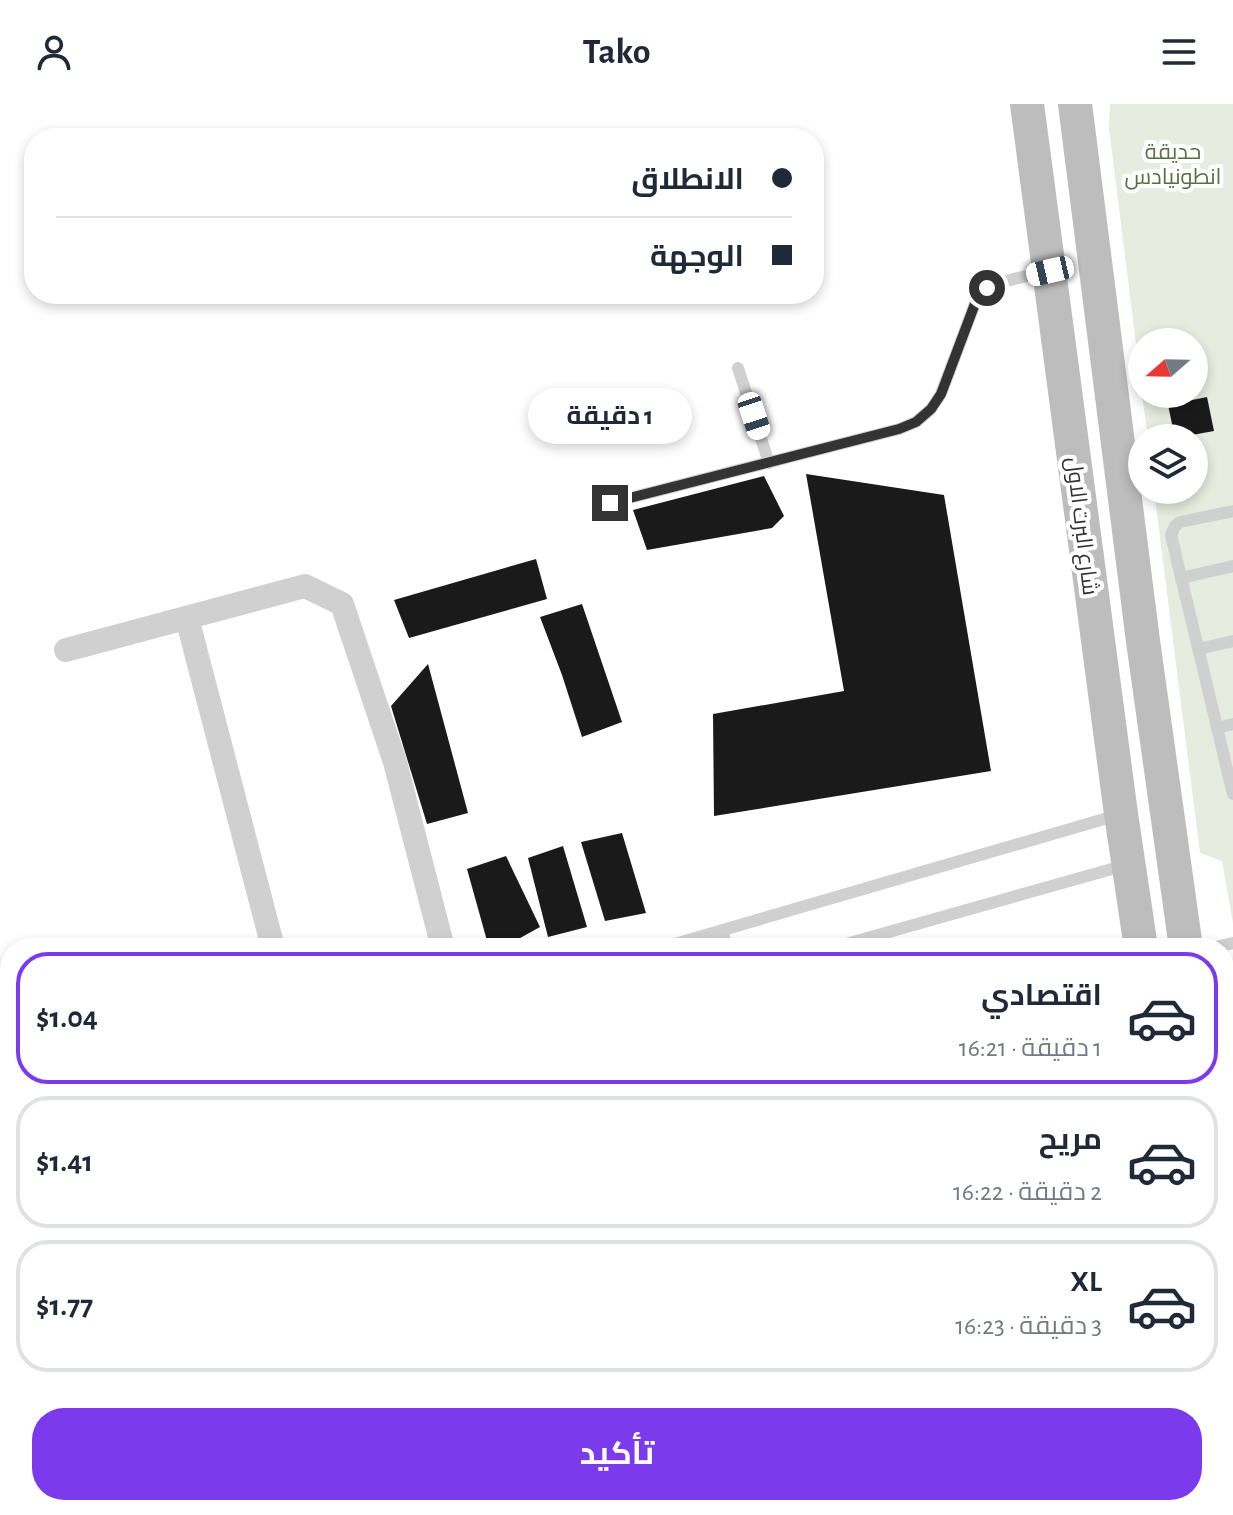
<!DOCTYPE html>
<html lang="ar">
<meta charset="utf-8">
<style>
:root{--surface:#fff;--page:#f6f6f7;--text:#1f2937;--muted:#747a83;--line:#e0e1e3;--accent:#7c3aed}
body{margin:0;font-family:"Alegreya Sans",Cairo,sans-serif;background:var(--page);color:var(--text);direction:rtl;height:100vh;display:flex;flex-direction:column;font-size:30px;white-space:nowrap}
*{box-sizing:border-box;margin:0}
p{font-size:26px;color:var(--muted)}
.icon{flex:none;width:44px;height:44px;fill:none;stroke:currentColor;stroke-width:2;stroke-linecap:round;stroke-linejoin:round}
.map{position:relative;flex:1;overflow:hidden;direction:ltr}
.panel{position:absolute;left:0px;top:834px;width:1234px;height:578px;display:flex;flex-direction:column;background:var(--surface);border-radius:32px 32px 0 0;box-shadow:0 4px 12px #0003;direction:rtl}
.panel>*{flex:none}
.banner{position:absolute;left:24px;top:24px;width:800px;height:176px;border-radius:32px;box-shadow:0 4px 12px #0003;direction:rtl;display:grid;align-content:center;height:176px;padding:0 32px;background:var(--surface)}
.needle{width:52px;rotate:250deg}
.fabs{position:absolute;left:1128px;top:224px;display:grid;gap:16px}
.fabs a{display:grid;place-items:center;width:80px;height:80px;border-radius:50%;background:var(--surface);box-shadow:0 4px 12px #0003;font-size:40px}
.end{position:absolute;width:36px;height:36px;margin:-18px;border:10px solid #333;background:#fff;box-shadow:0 0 0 4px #fff}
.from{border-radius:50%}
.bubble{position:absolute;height:56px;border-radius:28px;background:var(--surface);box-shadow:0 4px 12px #0003;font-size:26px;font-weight:700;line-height:56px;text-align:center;direction:rtl}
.car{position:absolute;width:24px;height:48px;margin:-24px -12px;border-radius:10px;box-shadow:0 0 6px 2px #0007;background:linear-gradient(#fff 24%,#345 0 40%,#fff 0 76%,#345 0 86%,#fff 0)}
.banner b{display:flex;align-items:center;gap:28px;height:76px;font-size:30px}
.banner b+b{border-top:2px solid var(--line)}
.banner i{width:20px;height:20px;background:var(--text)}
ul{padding:14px 0 0;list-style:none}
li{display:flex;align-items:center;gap:24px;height:132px;margin:0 16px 12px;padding:0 16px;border:4px solid var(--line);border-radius:32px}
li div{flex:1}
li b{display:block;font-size:30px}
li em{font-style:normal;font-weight:700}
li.selected{border-color:var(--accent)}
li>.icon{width:72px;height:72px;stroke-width:1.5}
.action{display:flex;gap:16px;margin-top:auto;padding:16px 32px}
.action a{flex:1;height:92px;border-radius:32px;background:var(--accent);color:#fff;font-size:32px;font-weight:700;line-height:92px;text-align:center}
header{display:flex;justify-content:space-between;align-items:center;height:104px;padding:0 32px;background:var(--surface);font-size:36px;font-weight:700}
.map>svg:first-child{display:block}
</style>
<header><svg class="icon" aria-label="menu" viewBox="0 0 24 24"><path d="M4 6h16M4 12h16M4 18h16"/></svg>Tako<svg class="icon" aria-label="person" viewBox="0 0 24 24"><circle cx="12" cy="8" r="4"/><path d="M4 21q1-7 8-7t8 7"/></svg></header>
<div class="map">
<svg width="1233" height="1411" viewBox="0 0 1233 1411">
<rect width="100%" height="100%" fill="#fff"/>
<polygon fill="#e6ecdf" points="1110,0 1233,0 1233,819 1222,757 1200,749 1154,386 1194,386 1194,334 1148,334 1142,290 1194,290 1194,238 1142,238 1142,287 1109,24"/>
<g fill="#1a1a1a">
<polygon points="1207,293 1214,327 1175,334 1168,301"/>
<polygon points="806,370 944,391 991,667 714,712 713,610 844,587"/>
<polygon points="764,372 784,412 772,424 647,446 633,406"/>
<polygon points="536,455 547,495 409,534 394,496"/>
<polygon points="582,500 622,618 582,633 562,571 540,513"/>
<polygon points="428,560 468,709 427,720 391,602"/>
<polygon points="622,729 646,809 605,817 581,738"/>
<polygon points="563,742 587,823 548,833 528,754"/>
<polygon points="506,752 540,823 502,844 489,844 467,765"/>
<polygon points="10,1126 10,1332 0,1305 0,1129"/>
<polygon points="34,1402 145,1402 123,1411 41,1411"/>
<polygon points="182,1402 242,1402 244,1411 154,1411"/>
</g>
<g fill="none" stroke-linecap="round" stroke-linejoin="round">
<g stroke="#cdcdcd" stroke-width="5" stroke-dasharray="4 4" stroke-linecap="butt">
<polyline points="1224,876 1233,875"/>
<polyline points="1224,925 1233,914"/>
<polyline points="1224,932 1233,982"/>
</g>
<g stroke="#d0d0d0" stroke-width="12">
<polyline points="738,264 769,359"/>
<path d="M610,399L899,325L916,318L931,305L941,290L976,197C992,175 1022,174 1046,168"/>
<polyline points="1233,407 1180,418 1175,422 1171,431 1233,690"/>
<polyline points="1181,474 1233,462"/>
<polyline points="1198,545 1233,537"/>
<polyline points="1217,624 1233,620"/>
<polyline points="722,826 727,844"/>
<polyline points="661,844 1118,711"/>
<polyline points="832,844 1126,761"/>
<polyline points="1211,844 1233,839"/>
<polyline points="0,1036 10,1033"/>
<polyline points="0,1079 10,1077"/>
<polyline points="385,1402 388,1411"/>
<polyline points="524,1411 556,1402"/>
<polyline points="668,1411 700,1402"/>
</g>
<g stroke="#d0d0d0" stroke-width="24">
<polyline points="187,514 271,836"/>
<polyline points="66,546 305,482 342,500 395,658 443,844"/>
</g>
<g stroke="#bdbdbd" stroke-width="34">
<polyline points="1027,0 1121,710 1141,844"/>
<polyline points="1075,0 1143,537 1186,844"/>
<polyline points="1224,1079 1233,1128"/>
<polyline points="1224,1163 1233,1161"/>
<polyline points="1224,1330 1233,1404"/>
</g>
</g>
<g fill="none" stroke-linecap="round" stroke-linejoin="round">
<polyline stroke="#333" stroke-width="10" points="610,399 899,325 916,318 931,305 941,290 976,197 987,184"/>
</g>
<g text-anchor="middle" stroke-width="8" stroke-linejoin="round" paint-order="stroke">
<g font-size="22" fill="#56703f" stroke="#fff">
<text x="1173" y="55">حديقة<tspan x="1173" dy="25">انطونيادس</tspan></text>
</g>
<g font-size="22" fill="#333" stroke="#fff">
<text transform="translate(1083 422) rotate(83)" y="8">شارع البرت الاول</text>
</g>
</g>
</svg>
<div class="fabs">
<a><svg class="needle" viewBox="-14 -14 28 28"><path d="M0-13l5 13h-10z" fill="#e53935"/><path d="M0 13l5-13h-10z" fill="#747a83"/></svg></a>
<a><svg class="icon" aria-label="layers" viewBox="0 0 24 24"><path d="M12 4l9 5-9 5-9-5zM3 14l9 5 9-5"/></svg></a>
</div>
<i class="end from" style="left:987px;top:184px"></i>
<i class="end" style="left:610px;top:399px"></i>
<div class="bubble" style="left:528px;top:284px;width:164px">1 دقيقة</div>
<i class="car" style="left:1050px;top:167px;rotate:257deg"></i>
<i class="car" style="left:754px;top:312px;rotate:162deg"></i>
<div class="banner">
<b><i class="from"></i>الانطلاق</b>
<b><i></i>الوجهة</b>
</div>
<section class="panel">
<ul>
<li class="selected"><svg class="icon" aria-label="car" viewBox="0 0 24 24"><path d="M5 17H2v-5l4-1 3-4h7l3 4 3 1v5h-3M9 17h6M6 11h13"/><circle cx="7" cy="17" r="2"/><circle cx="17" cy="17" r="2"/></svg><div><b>اقتصادي</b><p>1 دقيقة · 16:21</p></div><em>$1.04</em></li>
<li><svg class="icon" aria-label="car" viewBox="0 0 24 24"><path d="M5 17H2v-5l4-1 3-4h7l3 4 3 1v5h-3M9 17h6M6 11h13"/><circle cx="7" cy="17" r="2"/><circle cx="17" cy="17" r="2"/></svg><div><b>مريح</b><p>2 دقيقة · 16:22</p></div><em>$1.41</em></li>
<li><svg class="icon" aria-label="car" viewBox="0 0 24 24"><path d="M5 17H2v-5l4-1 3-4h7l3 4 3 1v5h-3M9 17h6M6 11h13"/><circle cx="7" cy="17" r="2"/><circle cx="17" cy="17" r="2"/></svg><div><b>XL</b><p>3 دقيقة · 16:23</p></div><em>$1.77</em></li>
</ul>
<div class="action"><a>تأكيد</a></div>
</section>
</div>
